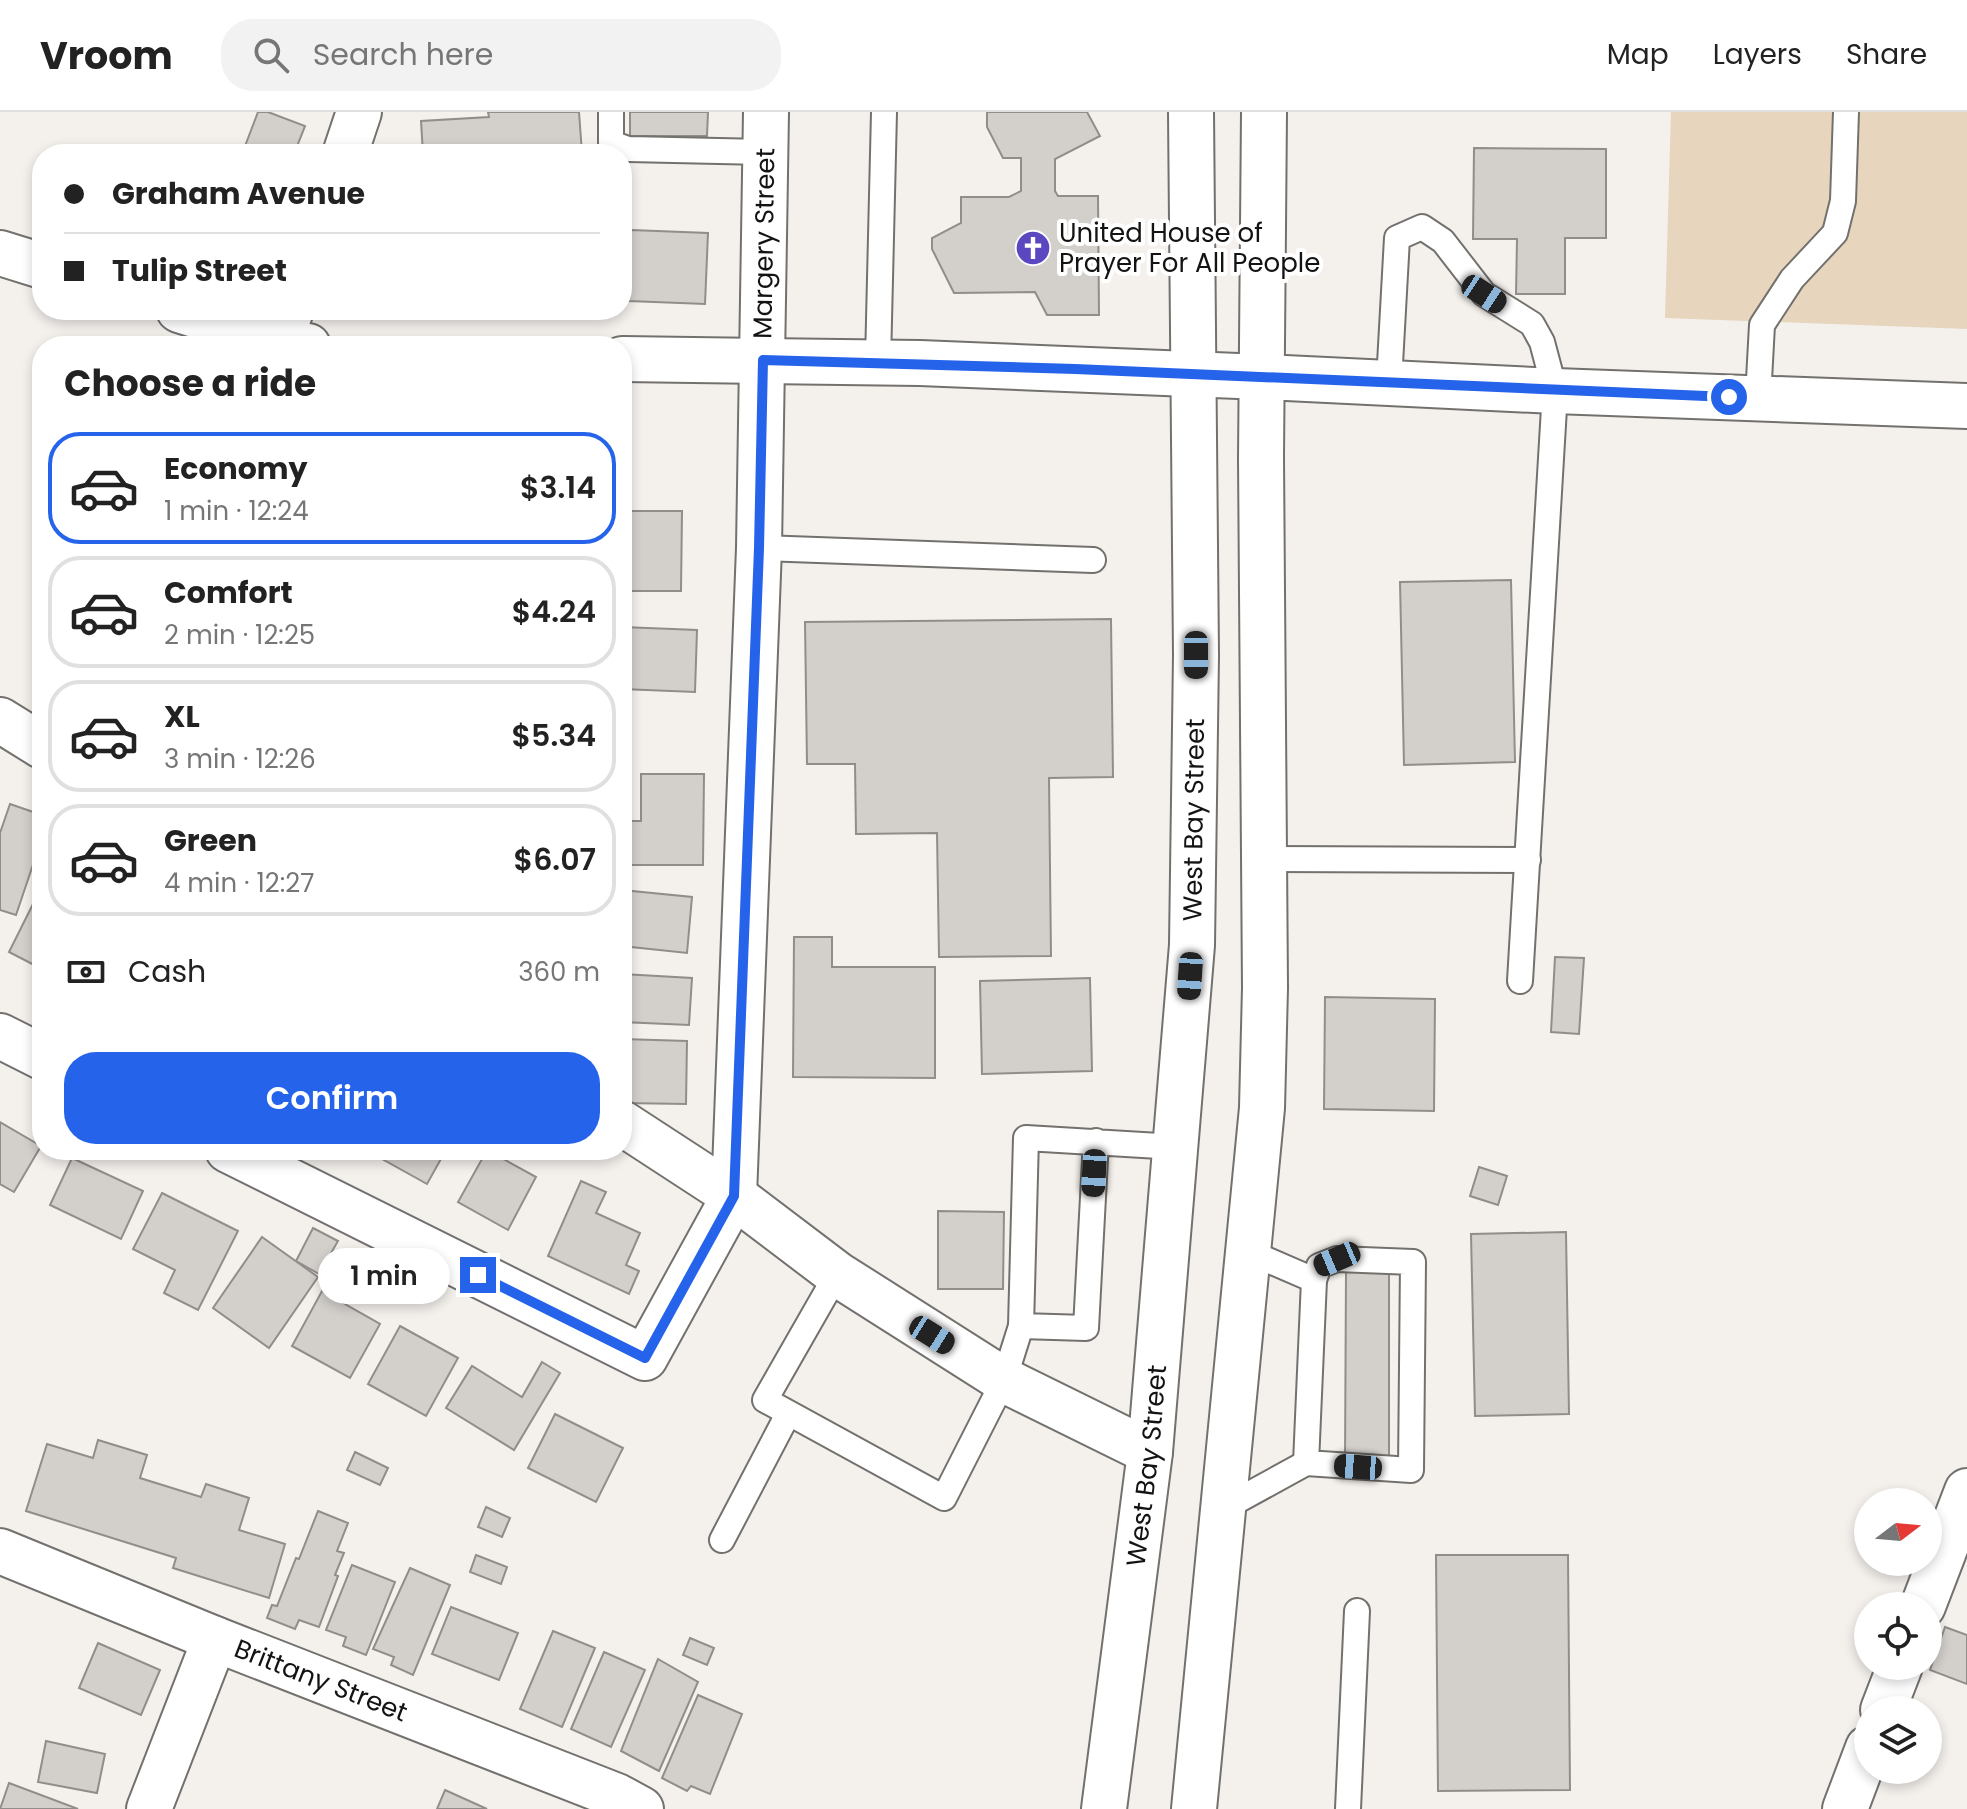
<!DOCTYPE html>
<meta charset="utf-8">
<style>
:root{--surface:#fff;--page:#f2f2f2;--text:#222;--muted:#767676;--line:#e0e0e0;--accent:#2563eb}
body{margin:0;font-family:Poppins,sans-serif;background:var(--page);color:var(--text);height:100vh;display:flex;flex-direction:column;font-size:30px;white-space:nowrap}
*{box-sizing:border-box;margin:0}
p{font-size:26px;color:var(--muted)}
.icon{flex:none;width:44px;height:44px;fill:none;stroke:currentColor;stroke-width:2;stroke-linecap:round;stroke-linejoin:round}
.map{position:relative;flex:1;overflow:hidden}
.panel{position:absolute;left:32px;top:224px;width:600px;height:824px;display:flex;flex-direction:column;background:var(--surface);border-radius:32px;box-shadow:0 4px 12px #0003}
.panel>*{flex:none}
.top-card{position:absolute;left:32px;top:32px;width:600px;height:176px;border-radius:32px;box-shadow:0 4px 12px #0003;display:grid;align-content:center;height:176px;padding:0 32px;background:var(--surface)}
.needle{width:52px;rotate:74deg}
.fabs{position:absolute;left:1854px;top:1376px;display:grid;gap:16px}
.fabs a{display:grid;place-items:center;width:88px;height:88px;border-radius:50%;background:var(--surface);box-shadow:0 4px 12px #0003;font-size:40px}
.end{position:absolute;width:36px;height:36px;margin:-18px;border:10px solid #2563eb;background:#fff;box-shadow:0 0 0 4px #fff}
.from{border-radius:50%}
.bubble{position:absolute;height:56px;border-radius:28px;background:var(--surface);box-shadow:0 4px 12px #0003;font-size:26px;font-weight:600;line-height:56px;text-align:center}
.car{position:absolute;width:24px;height:48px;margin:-24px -12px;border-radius:10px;box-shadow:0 0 6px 2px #0007;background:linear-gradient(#222 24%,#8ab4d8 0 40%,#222 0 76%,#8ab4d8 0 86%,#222 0)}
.top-card b{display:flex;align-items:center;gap:28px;height:76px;font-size:30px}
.top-card b+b{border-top:2px solid var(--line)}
.top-card i{width:20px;height:20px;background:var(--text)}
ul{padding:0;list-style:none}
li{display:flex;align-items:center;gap:24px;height:112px;margin:0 16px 12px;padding:0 16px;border:4px solid var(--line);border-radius:32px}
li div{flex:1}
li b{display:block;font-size:30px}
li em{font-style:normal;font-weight:600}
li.current{border-color:var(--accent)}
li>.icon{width:72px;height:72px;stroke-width:1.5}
h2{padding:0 32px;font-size:36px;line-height:96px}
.pay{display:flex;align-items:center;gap:20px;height:88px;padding:0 32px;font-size:30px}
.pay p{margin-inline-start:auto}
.button{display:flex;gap:16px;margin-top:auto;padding:16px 32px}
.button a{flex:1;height:92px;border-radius:32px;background:var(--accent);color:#fff;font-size:32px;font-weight:600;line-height:92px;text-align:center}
header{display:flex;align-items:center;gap:48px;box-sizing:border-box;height:112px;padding:0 40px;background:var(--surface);border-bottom:2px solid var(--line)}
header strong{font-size:38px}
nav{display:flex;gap:44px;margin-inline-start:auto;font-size:28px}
.search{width:560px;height:72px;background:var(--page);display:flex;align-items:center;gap:20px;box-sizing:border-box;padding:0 28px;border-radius:32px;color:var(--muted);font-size:30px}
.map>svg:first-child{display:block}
</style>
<header>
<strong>Vroom</strong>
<div class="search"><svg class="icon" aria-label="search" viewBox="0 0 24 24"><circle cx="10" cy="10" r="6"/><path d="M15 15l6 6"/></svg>Search here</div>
<nav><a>Map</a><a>Layers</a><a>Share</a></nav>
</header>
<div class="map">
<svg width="1967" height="1697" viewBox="0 0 1967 1697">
<rect width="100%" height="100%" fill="#f4f1ed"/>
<polygon fill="#e7d5be" points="1671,0 1967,0 1967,217 1665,206"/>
<g fill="#d3d0cc" stroke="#908d8a" stroke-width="2">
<polygon points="258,0 268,0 305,14 294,42 242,42"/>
<polygon points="488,0 579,0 582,41 423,42 421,9 489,5"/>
<polygon points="630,0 708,0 707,24 630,24"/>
<polygon points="987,0 1087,0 1100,24 1055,47 1055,79 1058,84 1098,84 1099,203 1047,203 1035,180 954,181 932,137 932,126 961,111 961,85 1009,85 1021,79 1021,46 1003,46 987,15"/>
<polygon points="1474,36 1606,37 1606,126 1565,126 1565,182 1516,182 1517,127 1473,127"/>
<polygon points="631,118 708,121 705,192 629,189"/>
<polygon points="622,399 682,399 681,479 622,479"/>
<polygon points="1511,468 1515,650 1404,653 1400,470"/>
<polygon points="1111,507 1113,665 1049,666 1051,844 939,845 937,721 856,722 855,652 807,652 805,510"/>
<polygon points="622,515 697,518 695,580 622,577"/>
<polygon points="641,662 704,662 703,753 622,753 622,709 641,709"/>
<polygon points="10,692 42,703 42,726 16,803 0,798 0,721"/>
<polygon points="622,778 692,785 687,841 622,834"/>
<polygon points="33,792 42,797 42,857 9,840"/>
<polygon points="794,825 832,825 832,855 935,855 935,966 793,965"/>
<polygon points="1555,845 1584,846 1579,922 1551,920"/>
<polygon points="622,862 692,866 689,913 622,910"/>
<polygon points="1090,866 1092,959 982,962 980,869"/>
<polygon points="1325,885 1435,887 1434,999 1324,997"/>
<polygon points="622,927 687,929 686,992 622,991"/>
<polygon points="0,1010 41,1034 14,1080 0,1072"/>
<polygon points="366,1038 446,1038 427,1072"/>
<polygon points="487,1038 536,1065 508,1118 458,1090"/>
<polygon points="72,1046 143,1079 121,1127 50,1093"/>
<polygon points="1479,1055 1507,1064 1498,1093 1470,1084"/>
<polygon points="581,1069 606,1080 596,1101 640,1121 626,1153 639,1159 629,1182 548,1144"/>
<polygon points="162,1081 238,1119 198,1198 164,1181 175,1158 133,1137"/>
<polygon points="938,1099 1004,1100 1003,1177 938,1177"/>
<polygon points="313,1116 338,1129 319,1162 296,1149"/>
<polygon points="1566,1120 1569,1302 1475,1304 1471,1122"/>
<polygon points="262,1125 318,1165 269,1236 213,1196"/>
<polygon points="1346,1160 1389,1160 1389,1351 1345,1351"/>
<polygon points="322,1179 380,1212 350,1266 292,1234"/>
<polygon points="400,1214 458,1246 426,1304 368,1272"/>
<polygon points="542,1250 560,1261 514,1338 446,1296 472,1254 522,1285"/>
<polygon points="555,1302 623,1336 596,1390 528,1356"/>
<polygon points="98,1328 147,1343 140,1366 201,1385 206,1372 249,1386 239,1418 285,1432 269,1486 173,1456 176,1446 26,1399 47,1332 93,1346"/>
<polygon points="355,1340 388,1356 380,1373 347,1358"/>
<polygon points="486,1395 510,1406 502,1425 478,1415"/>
<polygon points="318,1399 348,1411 337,1439 344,1441 335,1463 338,1464 319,1515 299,1508 295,1517 267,1506 272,1493 277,1494 296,1446 299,1447"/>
<polygon points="476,1443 507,1455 501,1472 470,1460"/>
<polygon points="1436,1443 1568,1443 1570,1678 1438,1679"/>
<polygon points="352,1453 395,1470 366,1543 343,1534 346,1525 326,1518"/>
<polygon points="410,1456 450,1473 413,1563 391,1553 394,1545 373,1537"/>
<polygon points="451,1495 518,1521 499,1568 432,1542"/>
<polygon points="1945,1515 1967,1523 1967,1572 1930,1558"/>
<polygon points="553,1519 595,1536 562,1615 520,1597"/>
<polygon points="690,1526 714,1536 707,1553 683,1543"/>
<polygon points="98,1531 160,1558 141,1603 79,1576"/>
<polygon points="604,1540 645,1558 611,1635 571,1617"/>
<polygon points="658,1547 698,1570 659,1659 621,1639"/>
<polygon points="698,1583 742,1602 710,1682 691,1674 687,1679 662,1666"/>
<polygon points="46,1629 105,1642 97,1681 38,1670"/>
<polygon points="9,1671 78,1697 0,1697"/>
<polygon points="445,1678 487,1697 437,1697"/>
</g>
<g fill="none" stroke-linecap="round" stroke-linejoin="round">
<defs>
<g id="lane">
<polyline points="611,0 611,31 628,37 765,40"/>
<polyline points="878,250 884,0"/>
<polyline points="1389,270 1397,126 1422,115 1443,129 1484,182 1532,212 1542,230 1555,279 1520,869"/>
<polyline points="1758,286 1762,213 1792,167 1835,121 1843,89 1846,0"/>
<polyline points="759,436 1093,448"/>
<polyline points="1263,747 1528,748"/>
<polyline points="1096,1029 1086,1216 1021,1214 1026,1026 1176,1035"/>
<polyline points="1249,1140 1314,1168"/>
<polygon points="1337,1147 1413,1150 1411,1358 1306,1351 1314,1168 1319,1154"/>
<polyline points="837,1162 765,1288 944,1386 1004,1268 1021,1214"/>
<polyline points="1224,1396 1306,1351"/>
<polyline points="722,1428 788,1302"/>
<polyline points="1348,1697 1357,1499"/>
</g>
<g id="street">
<polyline points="345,42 359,0"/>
<polyline points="279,234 291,198"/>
<polyline points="1263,265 1555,279 1967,294"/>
<polyline points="0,608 42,634"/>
<polyline points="0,924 42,945"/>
<polyline points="622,1011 734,1084 837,1162 1004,1268 1150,1340"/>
<path id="s1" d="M228,1038L645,1246L734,1084L759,436L766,0"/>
<path id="s2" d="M0,1439L215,1527L617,1684L641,1697"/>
<polyline points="1923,1494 1967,1379"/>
<polyline points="1883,1598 1900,1554"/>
<polyline points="149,1697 215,1527"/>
<polyline points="1845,1697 1868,1636"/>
</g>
<g id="secondary">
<polyline points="0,141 42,154"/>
<polyline points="179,198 280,230 308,234"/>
<polyline points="622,247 920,251 1263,265"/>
</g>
<g id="primary">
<path id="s3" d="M1104,1697L1150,1340L1192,833L1196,543L1191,0"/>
<polyline points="1194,1697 1262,996 1265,876 1261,346 1264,0"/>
</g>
</defs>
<use href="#lane" stroke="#73716d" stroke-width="28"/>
<use href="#street" stroke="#73716d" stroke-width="48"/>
<use href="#secondary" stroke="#73716d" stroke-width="48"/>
<use href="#primary" stroke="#73716d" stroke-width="48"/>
<use href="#lane" stroke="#fff" stroke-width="24"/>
<use href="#street" stroke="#fff" stroke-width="44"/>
<use href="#secondary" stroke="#fff" stroke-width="44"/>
<use href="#primary" stroke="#fff" stroke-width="44"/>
</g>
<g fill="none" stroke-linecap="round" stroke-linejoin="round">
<polyline stroke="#2563eb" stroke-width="10" points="478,1163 645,1246 734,1084 759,436 763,248 1075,257 1729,285"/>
</g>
<defs>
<symbol id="church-disc" viewBox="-11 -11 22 22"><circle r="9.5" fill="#5b48c1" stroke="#fff"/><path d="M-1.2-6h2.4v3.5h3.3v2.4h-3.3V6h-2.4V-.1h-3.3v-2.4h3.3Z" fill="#fff"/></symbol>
</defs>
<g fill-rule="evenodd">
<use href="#church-disc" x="1013" y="116" width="40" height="40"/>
</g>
<g text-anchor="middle" stroke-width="8" stroke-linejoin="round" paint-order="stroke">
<g font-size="26" fill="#141312" stroke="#fff" text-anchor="start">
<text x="1059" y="130">United House of<tspan x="1059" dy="30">Prayer For All People</tspan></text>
</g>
<g font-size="26" fill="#141312" stroke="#fff">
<text dy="9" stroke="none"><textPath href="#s1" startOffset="1604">Margery Street</textPath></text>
<text dy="9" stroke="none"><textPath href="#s3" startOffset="994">West Bay Street</textPath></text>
<text dy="9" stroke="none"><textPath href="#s3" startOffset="346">West Bay Street</textPath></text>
<text dy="9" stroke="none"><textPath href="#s2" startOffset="346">Brittany Street</textPath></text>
</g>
</g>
</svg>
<div class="fabs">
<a><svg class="needle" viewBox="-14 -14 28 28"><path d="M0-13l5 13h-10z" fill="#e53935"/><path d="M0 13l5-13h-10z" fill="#767676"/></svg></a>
<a><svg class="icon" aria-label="locate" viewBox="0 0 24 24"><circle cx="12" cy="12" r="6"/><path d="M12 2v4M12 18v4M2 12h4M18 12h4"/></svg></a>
<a><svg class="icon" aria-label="layers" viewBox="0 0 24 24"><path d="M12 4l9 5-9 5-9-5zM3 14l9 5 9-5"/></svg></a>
</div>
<i class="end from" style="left:1729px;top:285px"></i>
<i class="end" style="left:478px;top:1163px"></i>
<div class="bubble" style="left:318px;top:1136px;width:132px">1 min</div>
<i class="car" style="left:1484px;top:182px;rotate:123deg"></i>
<i class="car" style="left:1196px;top:543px;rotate:180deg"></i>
<i class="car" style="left:1190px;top:864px;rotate:184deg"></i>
<i class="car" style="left:1094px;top:1061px;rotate:183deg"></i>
<i class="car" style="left:1337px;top:1147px;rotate:247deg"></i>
<i class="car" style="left:932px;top:1223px;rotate:122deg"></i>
<i class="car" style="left:1358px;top:1355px;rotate:274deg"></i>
<div class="top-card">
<b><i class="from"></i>Graham Avenue</b>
<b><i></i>Tulip Street</b>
</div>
<section class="panel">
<h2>Choose a ride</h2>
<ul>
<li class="current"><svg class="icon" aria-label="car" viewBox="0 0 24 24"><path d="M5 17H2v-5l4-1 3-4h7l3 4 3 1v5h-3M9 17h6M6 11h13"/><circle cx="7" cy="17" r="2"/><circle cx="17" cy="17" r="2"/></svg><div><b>Economy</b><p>1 min · 12:24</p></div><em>$3.14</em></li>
<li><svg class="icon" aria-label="car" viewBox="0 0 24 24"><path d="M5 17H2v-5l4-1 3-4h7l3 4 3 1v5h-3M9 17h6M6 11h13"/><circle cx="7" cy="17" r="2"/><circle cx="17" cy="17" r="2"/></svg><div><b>Comfort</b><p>2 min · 12:25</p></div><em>$4.24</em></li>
<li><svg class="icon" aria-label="car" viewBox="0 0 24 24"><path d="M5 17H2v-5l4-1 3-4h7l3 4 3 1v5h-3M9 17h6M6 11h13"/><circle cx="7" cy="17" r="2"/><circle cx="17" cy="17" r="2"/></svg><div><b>XL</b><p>3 min · 12:26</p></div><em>$5.34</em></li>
<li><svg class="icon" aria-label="car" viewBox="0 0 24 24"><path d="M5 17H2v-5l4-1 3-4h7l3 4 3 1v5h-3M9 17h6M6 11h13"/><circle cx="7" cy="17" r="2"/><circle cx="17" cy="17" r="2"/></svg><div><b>Green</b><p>4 min · 12:27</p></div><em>$6.07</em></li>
</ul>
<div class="pay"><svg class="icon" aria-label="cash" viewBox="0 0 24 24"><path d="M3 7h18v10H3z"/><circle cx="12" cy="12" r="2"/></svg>Cash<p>360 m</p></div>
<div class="button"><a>Confirm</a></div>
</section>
</div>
